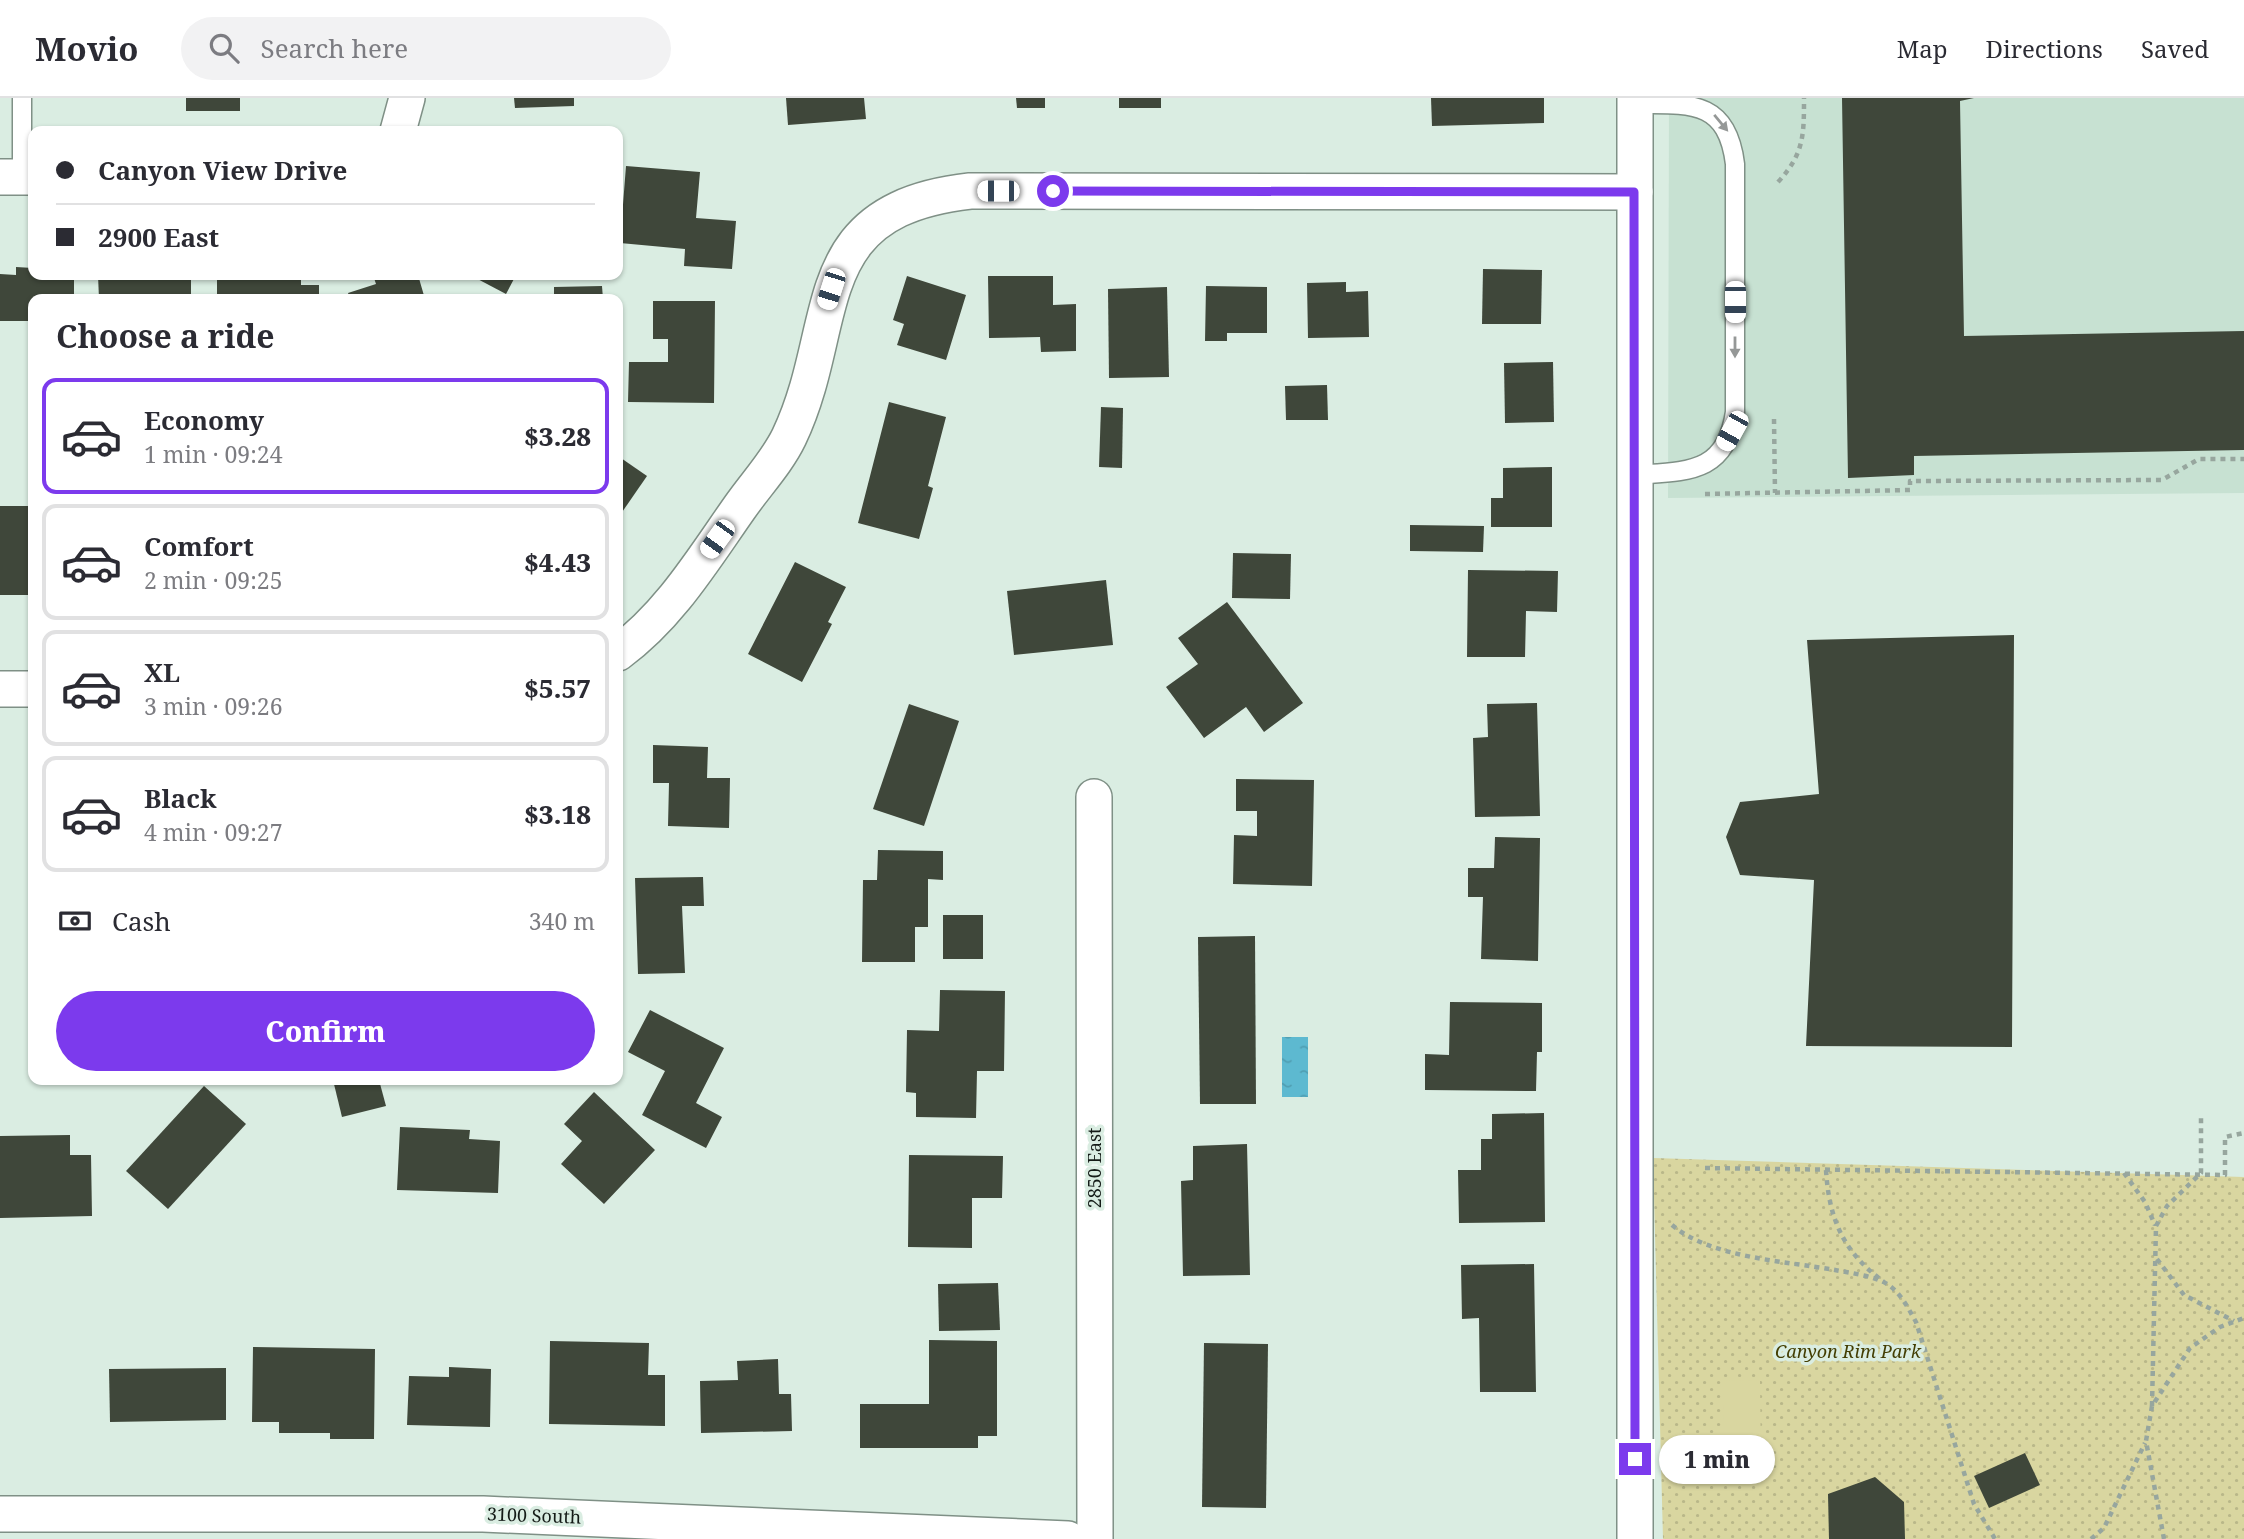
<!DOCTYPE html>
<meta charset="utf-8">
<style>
:root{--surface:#fff;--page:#f2f2f3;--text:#2b2b33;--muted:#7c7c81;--line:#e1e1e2;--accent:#7c3aed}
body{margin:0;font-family:"Noto Serif",serif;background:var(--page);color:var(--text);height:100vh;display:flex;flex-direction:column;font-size:26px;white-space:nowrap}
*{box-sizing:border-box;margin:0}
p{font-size:23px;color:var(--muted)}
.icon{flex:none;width:38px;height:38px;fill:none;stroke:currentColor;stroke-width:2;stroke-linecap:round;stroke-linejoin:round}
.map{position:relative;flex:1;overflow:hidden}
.sheet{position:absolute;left:28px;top:196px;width:595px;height:791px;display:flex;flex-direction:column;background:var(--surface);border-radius:14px;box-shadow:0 2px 5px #0004}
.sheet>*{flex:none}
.hud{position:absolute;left:28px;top:28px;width:595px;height:154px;border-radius:14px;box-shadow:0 2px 5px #0004;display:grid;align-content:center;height:154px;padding:0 28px;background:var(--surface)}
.end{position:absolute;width:32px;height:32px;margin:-16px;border:9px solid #7c3aed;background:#fff;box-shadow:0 0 0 4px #fff}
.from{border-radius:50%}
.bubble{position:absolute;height:49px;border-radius:24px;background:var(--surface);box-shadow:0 2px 5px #0004;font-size:23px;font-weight:800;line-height:49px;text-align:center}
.car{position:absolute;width:21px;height:42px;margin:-21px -10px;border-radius:9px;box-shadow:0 0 5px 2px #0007;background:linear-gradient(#fff 24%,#345 0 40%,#fff 0 76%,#345 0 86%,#fff 0)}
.hud b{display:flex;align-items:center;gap:24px;height:66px;font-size:26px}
.hud b+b{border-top:2px solid var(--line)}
.hud i{width:18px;height:18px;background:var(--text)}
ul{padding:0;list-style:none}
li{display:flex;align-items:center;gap:21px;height:116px;margin:0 14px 10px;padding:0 14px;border:4px solid var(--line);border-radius:14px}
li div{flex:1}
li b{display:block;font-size:26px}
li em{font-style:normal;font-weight:800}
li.active{border-color:var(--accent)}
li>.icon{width:63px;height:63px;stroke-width:1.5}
h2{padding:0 28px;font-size:32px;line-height:84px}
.pay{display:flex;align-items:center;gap:18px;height:77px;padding:0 28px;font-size:26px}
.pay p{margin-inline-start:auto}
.primary-button{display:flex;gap:14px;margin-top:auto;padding:14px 28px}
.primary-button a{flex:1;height:80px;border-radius:42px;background:var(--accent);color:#fff;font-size:28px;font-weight:800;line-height:80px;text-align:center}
header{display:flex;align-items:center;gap:42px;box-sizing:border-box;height:98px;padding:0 35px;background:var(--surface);border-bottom:2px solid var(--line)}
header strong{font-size:33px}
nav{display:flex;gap:38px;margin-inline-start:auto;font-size:24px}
.search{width:490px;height:63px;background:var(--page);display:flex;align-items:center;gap:18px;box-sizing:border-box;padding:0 24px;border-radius:38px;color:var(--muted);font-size:26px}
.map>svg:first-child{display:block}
</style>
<header>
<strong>Movio</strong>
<div class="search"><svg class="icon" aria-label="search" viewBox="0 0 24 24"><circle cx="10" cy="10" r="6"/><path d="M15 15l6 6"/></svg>Search here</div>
<nav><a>Map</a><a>Directions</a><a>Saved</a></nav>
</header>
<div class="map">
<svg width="2244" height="1441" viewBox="0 0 2244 1441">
<defs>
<pattern id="green-dots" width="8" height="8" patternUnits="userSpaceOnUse" patternTransform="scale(1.75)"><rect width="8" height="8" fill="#d9d6a0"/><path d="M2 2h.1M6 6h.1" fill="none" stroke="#b9b789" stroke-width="1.8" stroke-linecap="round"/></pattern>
<pattern id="water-ripples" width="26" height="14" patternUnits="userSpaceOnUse" patternTransform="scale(1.75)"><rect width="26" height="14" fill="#5db9d0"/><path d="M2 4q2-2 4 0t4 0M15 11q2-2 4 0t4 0" fill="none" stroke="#509eb2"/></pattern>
</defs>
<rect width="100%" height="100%" fill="#daede2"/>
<polygon fill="#c7e1d2" points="1669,0 2244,0 2244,395 1668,400"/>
<polygon fill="url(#green-dots)" points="1653,1060 2244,1079 2244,1441 1663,1441"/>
<polygon fill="#d9d6a0" points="1760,1282 1761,1368 1724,1368 1723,1283"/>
<rect fill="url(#water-ripples)" x="1282" y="939" width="26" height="60"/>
<g fill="#3f473a">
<rect x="186" y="0" width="54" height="13"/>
<polygon points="514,0 574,0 574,8 515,10"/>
<polygon points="786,0 864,0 866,21 788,27"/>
<polygon points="1016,0 1045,0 1045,10 1017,10"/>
<rect x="1119" y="0" width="42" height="10"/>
<polygon points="1431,0 1544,0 1544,25 1432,28"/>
<polygon points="1842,0 1974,0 1960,3 1964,238 2244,233 2244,352 1914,358 1914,377 1848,380"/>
<polygon points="626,68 700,74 696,120 736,123 732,171 684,168 685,151 620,145"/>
<polygon points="16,169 33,170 33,177 74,177 74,201 33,201 33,223 0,223 0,176 16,177"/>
<polygon points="1483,171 1542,172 1541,226 1482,226"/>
<polygon points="98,177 191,177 191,201 99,201"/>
<polygon points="217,177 301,177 301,187 319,187 319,201 217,201"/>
<polygon points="373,177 418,177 425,201 350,201 348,195 376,186"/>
<polygon points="470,177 516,177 506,196"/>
<polygon points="907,178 966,197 946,262 897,247 904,226 893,222"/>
<polygon points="988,178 1053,178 1053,207 1076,206 1076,253 1041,254 1040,239 989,240"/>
<polygon points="1346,184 1346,194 1368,193 1369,239 1308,240 1307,185"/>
<polygon points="602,188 603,201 554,201 554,189"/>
<polygon points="1206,188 1267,189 1267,235 1227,235 1227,243 1205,243"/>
<polygon points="1167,189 1169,279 1109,280 1108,191"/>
<polygon points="653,203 715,203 714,305 628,304 629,264 668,264 668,241 653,241"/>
<polygon points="1553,264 1554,324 1505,325 1504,265"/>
<polygon points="1327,287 1328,322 1286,322 1285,288"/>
<polygon points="889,304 946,319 928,388 933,390 919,441 858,425"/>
<polygon points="1101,309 1123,310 1122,370 1099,369"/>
<polygon points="618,358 647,378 618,420"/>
<polygon points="1552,369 1552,429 1491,429 1491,400 1503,400 1503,370"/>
<rect x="0" y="408" width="33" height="89"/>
<polygon points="1410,427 1484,428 1483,454 1410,453"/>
<polygon points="1233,455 1291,456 1290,501 1232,500"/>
<polygon points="795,464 846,489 828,524 832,526 802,584 748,556"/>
<polygon points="1468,472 1558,473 1557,514 1526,513 1525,559 1467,559"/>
<polygon points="1106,482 1113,547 1014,557 1007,493"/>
<polygon points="1227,504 1303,605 1264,634 1246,609 1204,640 1166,589 1198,566 1178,540"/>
<polygon points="2014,537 2012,949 1806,948 1814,782 1740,777 1726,739 1740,704 1819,696 1807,542"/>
<polygon points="1537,605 1540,718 1475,719 1473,640 1488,639 1487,606"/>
<polygon points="909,606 959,623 924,728 873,711"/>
<polygon points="653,647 708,649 707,680 730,680 729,730 668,728 669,685 653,685"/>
<polygon points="1236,681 1314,682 1312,788 1233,786 1234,737 1257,738 1257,713 1236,713"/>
<polygon points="1495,739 1540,740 1538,863 1481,861 1483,799 1468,799 1468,770 1494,770"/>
<polygon points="878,752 943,753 943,782 928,781 928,829 915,829 915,864 862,864 863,782 877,782"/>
<polygon points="703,779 704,808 682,808 685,875 638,876 635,780"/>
<rect x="943" y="817" width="40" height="44"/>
<polygon points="1255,838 1256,1006 1200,1006 1198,839"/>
<polygon points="940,892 1005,893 1004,973 977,973 976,1020 916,1019 916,995 906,994 907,932 939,933"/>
<polygon points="1450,904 1542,905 1542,954 1537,954 1536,993 1425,992 1425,956 1449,957"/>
<polygon points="650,912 724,950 696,1005 722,1019 706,1050 642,1017 665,973 628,954"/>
<polygon points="333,982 379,982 386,1008 342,1019"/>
<polygon points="204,988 246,1026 168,1111 126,1073"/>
<polygon points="594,994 655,1052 604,1106 561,1066 582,1043 564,1026"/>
<polygon points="1544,1015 1545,1124 1459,1125 1458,1072 1481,1072 1481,1041 1492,1041 1492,1016"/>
<polygon points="400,1029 470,1032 469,1041 500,1043 498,1095 397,1092"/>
<polygon points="70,1037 70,1057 91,1057 92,1118 0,1120 0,1038"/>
<polygon points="1247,1046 1250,1177 1183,1178 1181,1083 1193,1082 1193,1048"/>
<polygon points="909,1057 1003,1058 1002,1100 972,1100 972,1150 908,1149"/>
<polygon points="1534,1166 1536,1294 1480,1294 1479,1220 1462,1221 1461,1167"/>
<polygon points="998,1185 1000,1232 939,1233 938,1186"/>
<polygon points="929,1242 997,1243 997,1338 978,1338 978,1350 860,1350 860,1306 929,1306"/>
<polygon points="550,1243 649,1245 648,1277 665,1277 665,1328 549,1326"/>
<polygon points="1204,1245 1268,1246 1266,1410 1202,1409"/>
<polygon points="253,1249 375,1251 374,1341 330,1341 330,1335 279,1335 279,1324 252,1324"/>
<polygon points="778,1261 779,1296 791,1296 792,1333 701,1335 700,1283 738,1282 737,1263"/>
<polygon points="449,1269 491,1271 490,1329 407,1327 409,1278 449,1279"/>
<polygon points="226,1270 226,1322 110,1324 109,1271"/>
<polygon points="2025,1355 2040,1387 1989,1410 1974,1378"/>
<polygon points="1875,1379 1904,1404 1905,1441 1829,1441 1828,1396"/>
</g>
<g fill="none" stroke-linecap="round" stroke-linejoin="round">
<defs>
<g id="lane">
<polyline points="22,0 22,79"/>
<path d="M1635,6C1689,6 1727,1 1735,66V314C1726,376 1687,373 1635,377"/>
</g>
<g id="street">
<polyline points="1635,0 1635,1441"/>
<polyline points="398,33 407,0"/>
<polyline points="0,79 33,79"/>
<path d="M618,555C670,517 704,460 740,409C756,386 777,364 789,339C843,226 801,112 970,93L1635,94"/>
<polyline points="0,591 33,591"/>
<polyline points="1094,699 1095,1441"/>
<polyline points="0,1416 483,1416 1068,1441"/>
</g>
</defs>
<use href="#lane" stroke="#7f9086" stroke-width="21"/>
<use href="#street" stroke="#7f9086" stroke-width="38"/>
<g stroke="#97a69e" stroke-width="4.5" stroke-dasharray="5 5" stroke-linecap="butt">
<path d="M1778,84C1804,56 1804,37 1804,0"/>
<polyline points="1774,321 1775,395"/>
<polyline points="1705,396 1910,392 1910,383 2162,382 2199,361 2244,361"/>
<polyline points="1705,1070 2225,1077 2225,1039 2244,1035"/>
<path d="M1826,1072C1829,1121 1843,1154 1884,1184"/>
<polyline points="2124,1075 2145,1104 2155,1127"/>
<path d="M1672,1127C1711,1160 1785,1163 1835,1172C1851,1175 1874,1178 1887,1186C1901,1195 1908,1210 1916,1224L1974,1406L1995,1441"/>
<polyline points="2157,1161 2184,1197 2234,1223"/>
<polyline points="2152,1308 2156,1128 2167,1108 2201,1075 2201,1016"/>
<polyline points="2091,1441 2104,1430 2145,1345"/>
<polyline points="2164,1441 2146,1343 2152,1308 2190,1250 2220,1229 2244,1220"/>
</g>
<use href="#lane" stroke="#fff" stroke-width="18"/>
<use href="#street" stroke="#fff" stroke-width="35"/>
</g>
<defs><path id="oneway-solid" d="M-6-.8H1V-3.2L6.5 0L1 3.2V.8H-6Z" transform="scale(1.75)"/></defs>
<g fill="#959897">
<use href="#oneway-solid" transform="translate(1721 25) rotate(50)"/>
<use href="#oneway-solid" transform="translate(1735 249) rotate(90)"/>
</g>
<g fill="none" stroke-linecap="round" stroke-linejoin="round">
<polyline stroke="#7c3aed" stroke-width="9" points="1053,93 1634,94 1635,1361"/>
</g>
<g text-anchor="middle" stroke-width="7" stroke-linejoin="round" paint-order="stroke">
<g font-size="18" fill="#141b17" stroke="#daede2">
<text transform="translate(1095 1070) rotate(-90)" y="6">2850 East</text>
<text transform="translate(534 1418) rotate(2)" y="6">3100 South</text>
</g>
<g font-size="18" font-style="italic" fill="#433e03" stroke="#daede2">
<text x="1848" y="1260">Canyon Rim Park</text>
</g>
</g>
</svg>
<i class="end from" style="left:1053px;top:93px"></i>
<i class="end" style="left:1635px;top:1361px"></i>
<div class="bubble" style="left:1659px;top:1337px;width:116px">1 min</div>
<i class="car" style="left:998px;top:93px;rotate:270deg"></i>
<i class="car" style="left:831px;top:191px;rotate:198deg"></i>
<i class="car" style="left:1735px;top:204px;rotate:180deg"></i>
<i class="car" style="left:1732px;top:333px;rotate:209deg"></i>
<i class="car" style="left:717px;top:441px;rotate:216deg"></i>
<div class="hud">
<b><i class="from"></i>Canyon View Drive</b>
<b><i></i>2900 East</b>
</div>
<section class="sheet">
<h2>Choose a ride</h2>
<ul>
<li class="active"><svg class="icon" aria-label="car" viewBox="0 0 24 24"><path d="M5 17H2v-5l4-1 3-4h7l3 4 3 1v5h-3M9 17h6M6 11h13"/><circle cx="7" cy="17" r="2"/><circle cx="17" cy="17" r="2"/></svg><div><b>Economy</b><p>1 min · 09:24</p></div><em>$3.28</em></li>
<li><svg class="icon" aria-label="car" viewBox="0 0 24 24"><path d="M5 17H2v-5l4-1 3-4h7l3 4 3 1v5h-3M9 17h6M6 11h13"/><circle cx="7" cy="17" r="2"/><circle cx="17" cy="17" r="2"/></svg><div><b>Comfort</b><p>2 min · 09:25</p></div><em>$4.43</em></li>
<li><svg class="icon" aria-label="car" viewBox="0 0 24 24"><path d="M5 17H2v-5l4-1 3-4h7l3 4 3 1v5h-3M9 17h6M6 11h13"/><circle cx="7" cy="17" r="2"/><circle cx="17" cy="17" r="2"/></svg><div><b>XL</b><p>3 min · 09:26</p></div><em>$5.57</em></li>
<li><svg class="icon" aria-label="car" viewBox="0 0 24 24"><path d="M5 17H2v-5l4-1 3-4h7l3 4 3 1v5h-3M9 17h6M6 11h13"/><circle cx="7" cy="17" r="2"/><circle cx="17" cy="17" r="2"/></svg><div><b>Black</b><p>4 min · 09:27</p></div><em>$3.18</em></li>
</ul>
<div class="pay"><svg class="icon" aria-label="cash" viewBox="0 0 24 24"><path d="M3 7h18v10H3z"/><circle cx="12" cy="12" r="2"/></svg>Cash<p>340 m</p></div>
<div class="primary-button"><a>Confirm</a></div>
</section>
</div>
